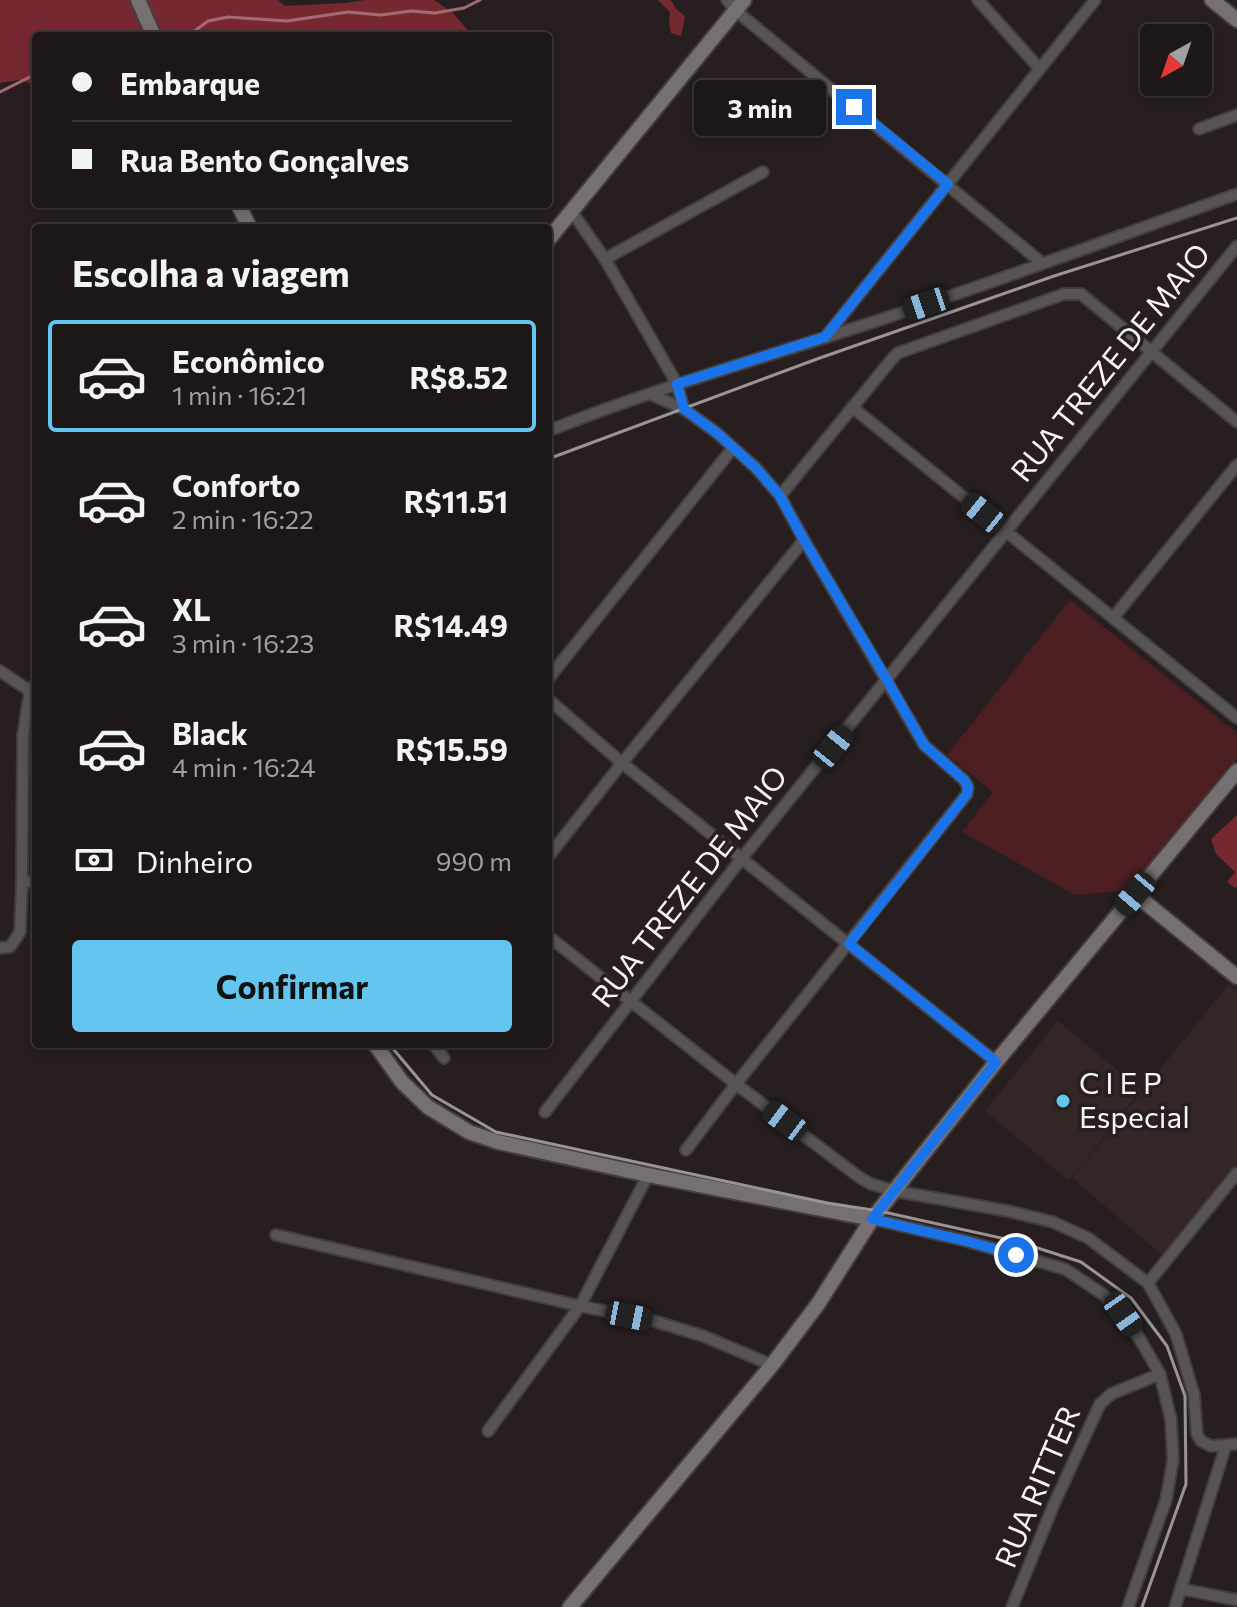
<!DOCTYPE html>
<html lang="pt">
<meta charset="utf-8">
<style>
:root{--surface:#1d1717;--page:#252020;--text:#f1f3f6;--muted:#a09fa1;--line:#3b3636;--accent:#64c5ee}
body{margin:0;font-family:Commissioner,sans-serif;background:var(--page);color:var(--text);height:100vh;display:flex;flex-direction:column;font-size:30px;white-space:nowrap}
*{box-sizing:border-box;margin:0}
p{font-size:26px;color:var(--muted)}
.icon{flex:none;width:44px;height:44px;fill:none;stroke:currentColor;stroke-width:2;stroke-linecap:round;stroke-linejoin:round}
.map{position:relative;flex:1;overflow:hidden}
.sheet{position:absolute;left:32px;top:224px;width:520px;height:824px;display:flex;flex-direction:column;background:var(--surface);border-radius:8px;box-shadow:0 4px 12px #0003,0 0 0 2px var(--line)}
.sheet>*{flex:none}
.hud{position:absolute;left:32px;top:32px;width:520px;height:176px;border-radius:8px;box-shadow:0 4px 12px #0003,0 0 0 2px var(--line);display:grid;align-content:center;height:176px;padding:0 40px;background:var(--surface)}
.needle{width:52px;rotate:220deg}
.controls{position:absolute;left:1140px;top:24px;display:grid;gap:16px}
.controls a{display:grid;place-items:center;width:72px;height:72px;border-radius:8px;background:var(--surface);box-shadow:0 4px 12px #0003,0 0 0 2px var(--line);font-size:40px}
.end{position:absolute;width:36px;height:36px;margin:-18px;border:10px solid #1a73e8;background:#fff;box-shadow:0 0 0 4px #fff}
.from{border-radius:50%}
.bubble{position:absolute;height:56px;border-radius:8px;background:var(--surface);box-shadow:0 4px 12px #0003,0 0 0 2px var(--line);font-size:26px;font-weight:700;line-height:56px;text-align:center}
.car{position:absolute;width:24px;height:48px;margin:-24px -12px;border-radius:10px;box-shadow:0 0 6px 2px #0007;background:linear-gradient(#222 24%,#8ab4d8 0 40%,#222 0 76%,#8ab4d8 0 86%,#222 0)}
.hud b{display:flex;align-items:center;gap:28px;height:76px;font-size:30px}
.hud b+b{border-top:2px solid var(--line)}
.hud i{width:20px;height:20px;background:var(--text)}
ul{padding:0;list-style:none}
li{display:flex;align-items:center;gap:24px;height:112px;margin:0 16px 12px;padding:0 24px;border:4px solid transparent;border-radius:8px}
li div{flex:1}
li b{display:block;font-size:30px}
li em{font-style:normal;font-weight:700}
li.selected{border-color:var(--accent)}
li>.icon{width:72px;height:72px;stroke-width:1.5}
h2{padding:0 40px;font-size:36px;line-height:96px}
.pay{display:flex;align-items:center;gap:20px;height:88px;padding:0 40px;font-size:30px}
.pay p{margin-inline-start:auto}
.primary-button{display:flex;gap:16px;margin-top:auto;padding:16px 40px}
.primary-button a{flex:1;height:92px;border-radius:8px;background:var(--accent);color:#111;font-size:32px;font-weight:700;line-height:92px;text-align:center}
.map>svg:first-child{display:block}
</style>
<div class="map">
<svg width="1237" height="1607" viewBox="0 0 1237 1607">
<rect width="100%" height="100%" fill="#271f1f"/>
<g fill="#342526">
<polygon points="1229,984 1237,990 1237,1164 1162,1255 1072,1178"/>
<polygon points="1058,1021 1141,1090 1069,1181 985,1111"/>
</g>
<polygon fill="#4c1e22" points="1070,600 1237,733 1237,759 1131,890 1075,895 962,832 993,792 947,755"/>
<g fill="#762831">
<polygon points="0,0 278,0 285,6 345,3 365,0 434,0 453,13 473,36 36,36 36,85 19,80 0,83"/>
<polygon points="658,0 671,0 676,9 685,16 681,36 671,33 669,23 670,12"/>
<polygon points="1237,815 1237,886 1235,888 1227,882 1235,872 1216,854 1211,839"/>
</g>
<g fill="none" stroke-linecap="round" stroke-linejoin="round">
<g stroke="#a46a71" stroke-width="3">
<polyline points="188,36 208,21 228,17 287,21 348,12 381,15 411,11 435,13 464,8 480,0"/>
<polyline points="0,92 36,74"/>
</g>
<defs>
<g id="street">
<polyline points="727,0 735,10 1042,263"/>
<polyline points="978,0 1039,68"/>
<polyline points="1199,129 1237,115"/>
<polyline points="572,212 605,259 677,384 684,409 717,433 756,468 780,496 804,540 924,745 964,780 968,787 967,794 736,1084 686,1150"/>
<polyline points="605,259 763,172"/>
<polyline points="826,336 1095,0"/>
<polyline points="650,394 684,409"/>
<polyline points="852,407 1237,718"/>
<path d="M548,431C653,389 763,358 870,323C994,283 1115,237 1237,194"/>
<polyline points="780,496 892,359 898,353 1064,294 1081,294 1237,422"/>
<polyline points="1113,618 1237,465"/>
<polyline points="0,671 30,691"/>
<polyline points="548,679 733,448"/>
<polyline points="548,699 622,763 996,1062"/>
<polyline points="548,857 622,763 804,540"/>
<polyline points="22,883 36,881"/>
<polyline points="548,936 736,1084 859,1177 871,1184 895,1191 1008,1211 1053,1222 1088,1238 1148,1283 1176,1334 1194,1395 1197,1434 1201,1441 1211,1446 1237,1444"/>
<polyline points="0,948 10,947 20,932 22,883 23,735 30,691 36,683"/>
<polyline points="433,1044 444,1058"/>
<polyline points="545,1112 742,858 1237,246"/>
<polyline points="872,1219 966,1241 1065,1269 1104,1295 1123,1314 1141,1341 1160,1374 1171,1420 1173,1460 1166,1500 1128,1607"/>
<polyline points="276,1235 580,1306 654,1321 703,1336 772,1365"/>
<polyline points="1148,1283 1237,1173"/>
<polyline points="488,1431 580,1306 648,1175"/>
<polyline points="1182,1589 1237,1600"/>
<polyline points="1012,1607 1054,1504 1100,1404 1111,1394 1160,1374"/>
<polyline points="1175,1607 1226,1445"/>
</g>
<g id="secondary">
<polyline points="138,0 154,36"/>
<polyline points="1212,0 1237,20"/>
<polyline points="238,204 250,228"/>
<polyline points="548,240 744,0"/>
<polyline points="1135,894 1237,977"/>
<polyline points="375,1044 402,1082 428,1107 469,1132 498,1142 648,1175 872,1219"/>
<polyline points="570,1607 772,1365 818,1304 872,1219 996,1062 1237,771"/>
</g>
</defs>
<use href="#street" stroke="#443d3d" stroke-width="14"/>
<use href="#secondary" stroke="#443d3d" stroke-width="18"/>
<use href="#street" stroke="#585454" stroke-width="10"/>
<use href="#secondary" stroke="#777070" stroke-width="14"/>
<g stroke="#9b9494" stroke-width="3">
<polyline points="548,459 817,359 1054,276 1237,218"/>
<polyline points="389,1044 432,1095 496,1132 827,1203 879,1211 1019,1242 1081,1262 1131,1298 1167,1346 1185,1396 1186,1484 1142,1607"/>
</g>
</g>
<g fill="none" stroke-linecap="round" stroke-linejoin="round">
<polyline stroke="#1a73e8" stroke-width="10" points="854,107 948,184 825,337 677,384 684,409 717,433 756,468 780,496 804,540 887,680 924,745 964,780 968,787 967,794 849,944 996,1062 872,1219 966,1241 1016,1255"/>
</g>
<circle fill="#64c5ee" stroke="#271f1f" stroke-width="3" cx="1063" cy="1101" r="8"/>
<g text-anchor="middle" stroke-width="7" stroke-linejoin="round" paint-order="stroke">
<g font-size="30" fill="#f9f3f3" stroke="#271f1f">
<text transform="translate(1111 363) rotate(-51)" y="10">RUA TREZE DE MAIO</text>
<text transform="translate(690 887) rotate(-52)" y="10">RUA TREZE DE MAIO</text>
<text transform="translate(1038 1487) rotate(-67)" y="10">RUA RITTER</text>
</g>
<g font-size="30" fill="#f9f3f3" stroke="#271f1f" text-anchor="start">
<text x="1079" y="1094">C I E P<tspan x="1079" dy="34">Especial</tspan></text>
</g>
</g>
</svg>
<div class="controls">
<a><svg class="needle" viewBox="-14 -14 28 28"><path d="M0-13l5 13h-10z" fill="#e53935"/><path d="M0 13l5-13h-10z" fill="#a09fa1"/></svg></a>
</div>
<i class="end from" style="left:1016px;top:1255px"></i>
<i class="end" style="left:854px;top:107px"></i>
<div class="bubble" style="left:694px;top:80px;width:132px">3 min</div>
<i class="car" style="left:926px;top:304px;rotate:251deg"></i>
<i class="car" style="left:983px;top:513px;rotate:309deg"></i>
<i class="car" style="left:833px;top:747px;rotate:39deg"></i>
<i class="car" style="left:1135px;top:894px;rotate:220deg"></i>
<i class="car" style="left:785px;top:1121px;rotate:307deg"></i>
<i class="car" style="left:1123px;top:1314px;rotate:145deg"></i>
<i class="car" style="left:629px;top:1316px;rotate:101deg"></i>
<div class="hud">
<b><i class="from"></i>Embarque</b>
<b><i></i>Rua Bento Gonçalves</b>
</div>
<section class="sheet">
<h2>Escolha a viagem</h2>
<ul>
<li class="selected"><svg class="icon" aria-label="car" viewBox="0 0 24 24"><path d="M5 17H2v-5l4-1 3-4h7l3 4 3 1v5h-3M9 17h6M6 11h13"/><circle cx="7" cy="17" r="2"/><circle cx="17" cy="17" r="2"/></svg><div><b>Econômico</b><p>1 min · 16:21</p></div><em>R$8.52</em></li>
<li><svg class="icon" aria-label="car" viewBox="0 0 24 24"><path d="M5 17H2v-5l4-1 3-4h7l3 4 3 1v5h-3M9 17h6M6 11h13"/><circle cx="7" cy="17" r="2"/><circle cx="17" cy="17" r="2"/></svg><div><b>Conforto</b><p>2 min · 16:22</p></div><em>R$11.51</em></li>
<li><svg class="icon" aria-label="car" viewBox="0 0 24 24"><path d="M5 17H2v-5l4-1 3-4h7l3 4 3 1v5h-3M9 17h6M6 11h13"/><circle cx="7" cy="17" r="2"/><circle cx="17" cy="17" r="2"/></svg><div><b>XL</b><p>3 min · 16:23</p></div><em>R$14.49</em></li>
<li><svg class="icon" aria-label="car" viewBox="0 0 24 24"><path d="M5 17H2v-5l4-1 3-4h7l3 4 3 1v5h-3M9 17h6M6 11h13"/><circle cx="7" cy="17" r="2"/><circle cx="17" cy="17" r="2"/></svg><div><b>Black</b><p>4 min · 16:24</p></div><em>R$15.59</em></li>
</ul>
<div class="pay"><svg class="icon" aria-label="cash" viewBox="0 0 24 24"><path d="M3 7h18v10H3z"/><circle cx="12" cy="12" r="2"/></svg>Dinheiro<p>990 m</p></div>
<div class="primary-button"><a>Confirmar</a></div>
</section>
</div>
